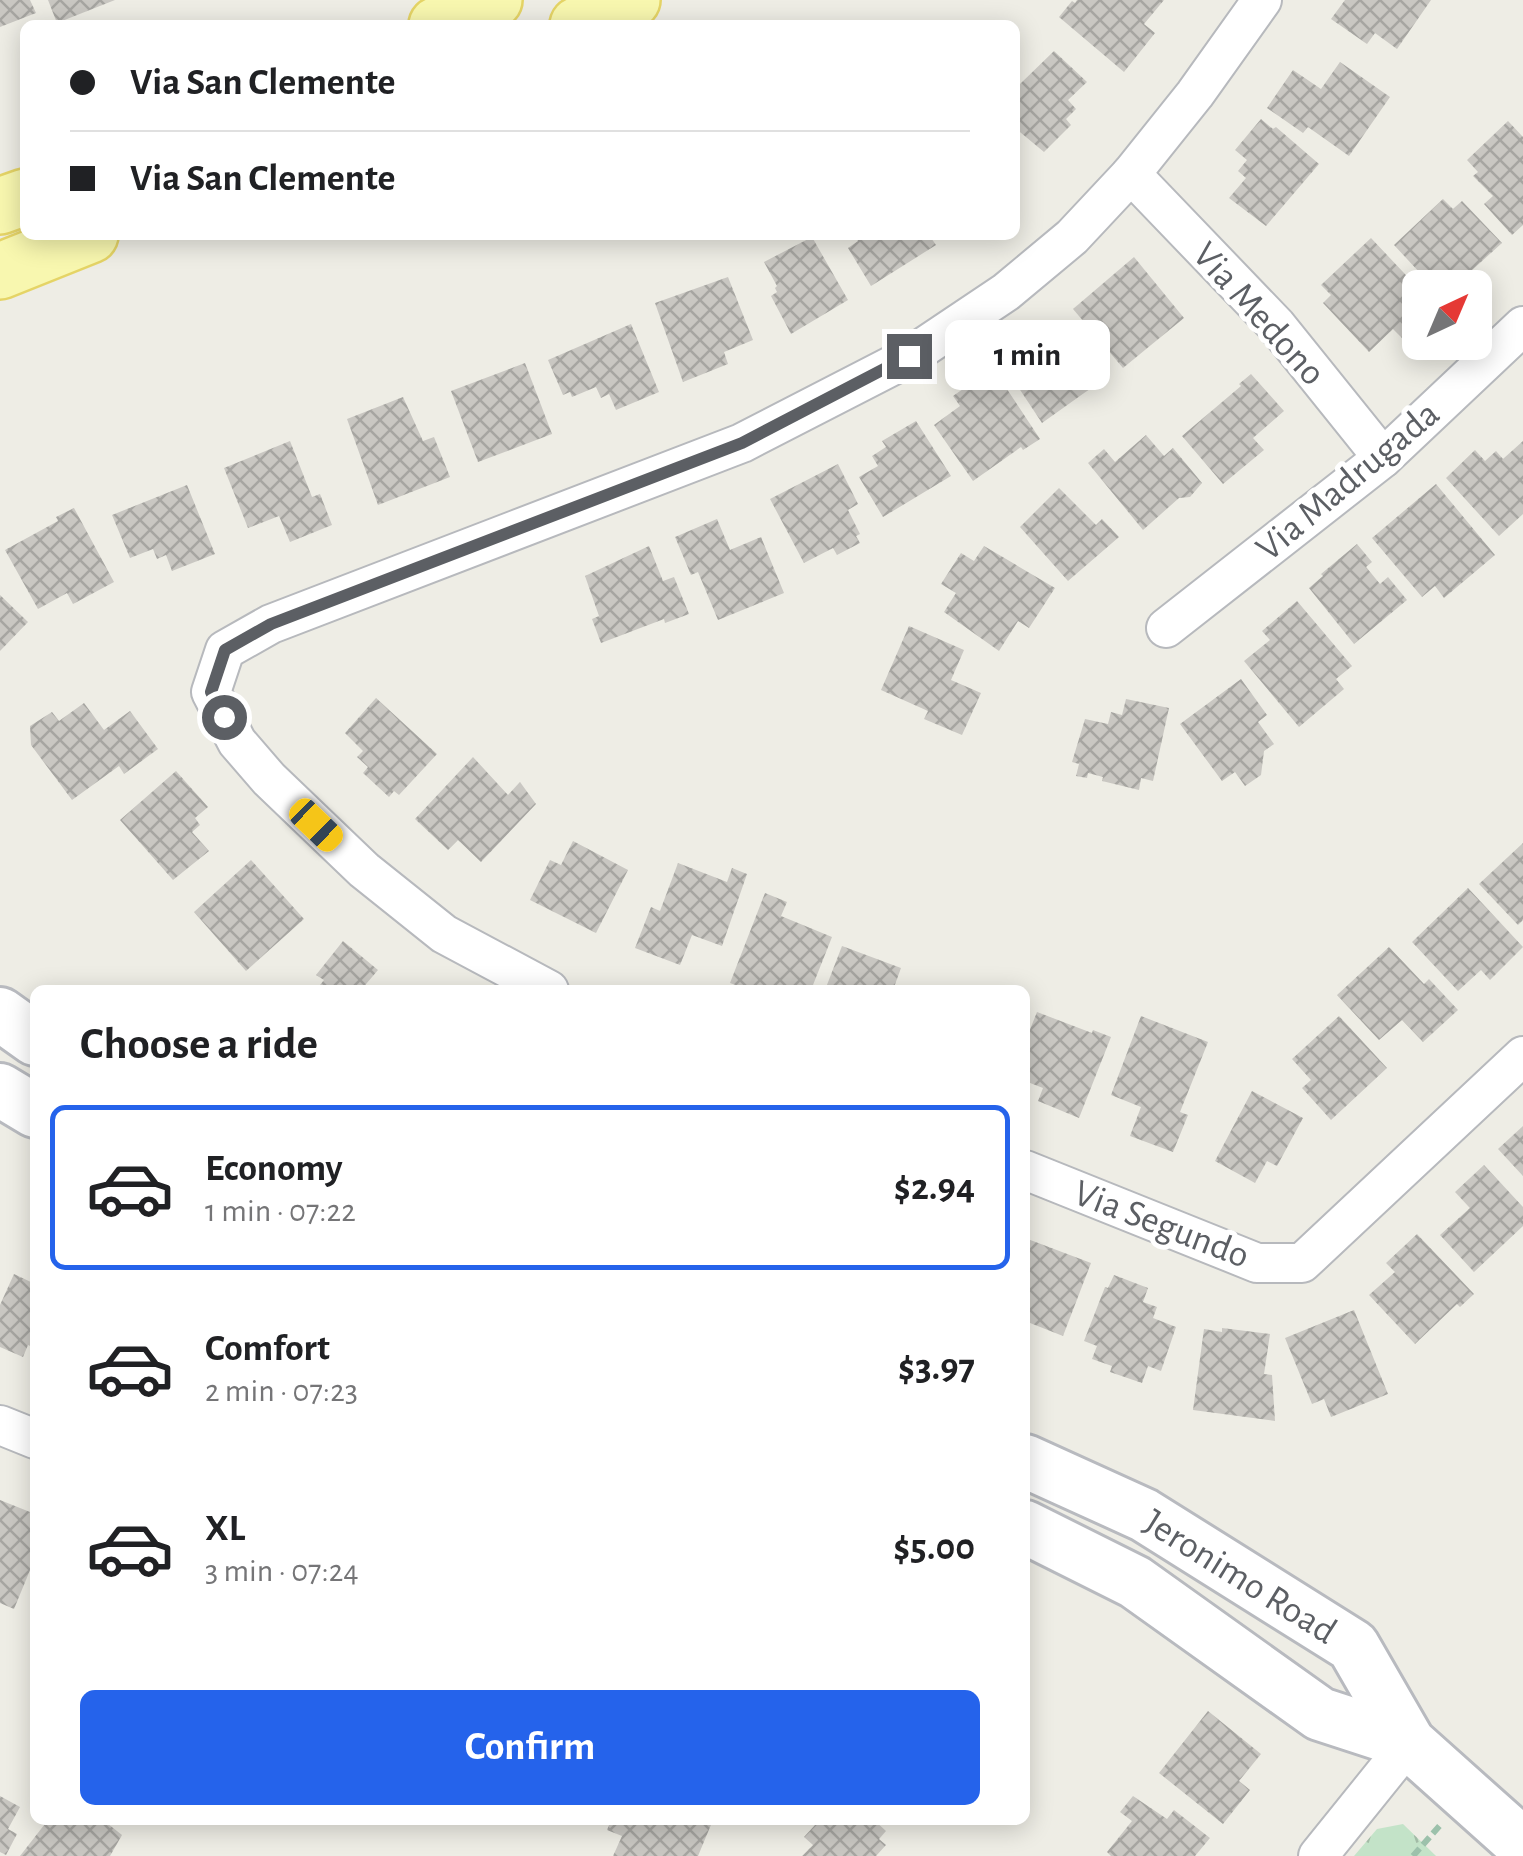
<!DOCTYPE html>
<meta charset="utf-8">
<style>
:root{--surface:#fff;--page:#f2f2f2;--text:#202124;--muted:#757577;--line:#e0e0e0;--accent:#2563eb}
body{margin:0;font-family:"Alegreya Sans",sans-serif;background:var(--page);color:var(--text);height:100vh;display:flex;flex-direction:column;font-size:38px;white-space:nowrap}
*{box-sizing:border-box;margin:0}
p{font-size:32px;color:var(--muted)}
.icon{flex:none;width:55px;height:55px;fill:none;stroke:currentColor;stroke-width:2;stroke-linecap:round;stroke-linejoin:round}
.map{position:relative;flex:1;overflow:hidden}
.details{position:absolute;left:30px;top:985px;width:1000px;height:840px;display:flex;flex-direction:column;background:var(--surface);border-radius:15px;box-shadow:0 5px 25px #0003}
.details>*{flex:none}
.guide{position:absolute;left:20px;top:20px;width:1000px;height:220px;border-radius:15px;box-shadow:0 5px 25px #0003;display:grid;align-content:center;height:220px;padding:0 50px;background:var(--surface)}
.needle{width:65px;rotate:44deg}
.fabs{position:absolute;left:1402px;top:270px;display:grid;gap:20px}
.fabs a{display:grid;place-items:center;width:90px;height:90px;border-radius:15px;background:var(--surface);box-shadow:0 5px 25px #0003;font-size:50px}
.end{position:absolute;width:45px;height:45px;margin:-22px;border:12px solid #5c5f64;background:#fff;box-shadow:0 0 0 5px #fff}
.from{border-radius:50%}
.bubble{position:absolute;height:70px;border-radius:15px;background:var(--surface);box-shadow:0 5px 25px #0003;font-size:32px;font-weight:600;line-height:70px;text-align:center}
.car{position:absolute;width:30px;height:60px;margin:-30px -15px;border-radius:12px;box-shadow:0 0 8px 2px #0007;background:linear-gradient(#f5c518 24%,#345 0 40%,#f5c518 0 76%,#345 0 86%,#f5c518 0)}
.guide b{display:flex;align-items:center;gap:35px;height:95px;font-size:38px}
.guide b+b{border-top:2px solid var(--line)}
.guide i{width:25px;height:25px;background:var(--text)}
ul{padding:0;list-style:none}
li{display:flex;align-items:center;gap:30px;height:165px;margin:0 20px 15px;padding:0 30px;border:5px solid transparent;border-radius:15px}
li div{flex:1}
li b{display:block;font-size:38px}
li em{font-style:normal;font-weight:600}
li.current{border-color:var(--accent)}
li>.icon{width:90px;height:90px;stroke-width:1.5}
h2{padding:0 50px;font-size:45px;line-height:120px}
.button{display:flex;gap:20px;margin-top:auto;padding:20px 50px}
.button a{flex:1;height:115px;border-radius:15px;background:var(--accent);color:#fff;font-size:40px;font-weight:600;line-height:115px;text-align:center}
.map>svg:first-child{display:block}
</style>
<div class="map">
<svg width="1523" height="1856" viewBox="0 0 1523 1856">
<defs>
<pattern id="park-tufts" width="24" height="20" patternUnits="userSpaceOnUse" patternTransform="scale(2.5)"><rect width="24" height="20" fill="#c3e3c8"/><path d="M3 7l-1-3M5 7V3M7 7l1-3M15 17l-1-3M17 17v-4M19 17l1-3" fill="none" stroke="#a2bba6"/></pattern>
<pattern id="building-cross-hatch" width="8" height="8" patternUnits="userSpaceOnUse" patternTransform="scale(2.5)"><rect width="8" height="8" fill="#c9c7c2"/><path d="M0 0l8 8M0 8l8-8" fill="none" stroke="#a6a5a1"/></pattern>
</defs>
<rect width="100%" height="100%" fill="#eeede5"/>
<polygon fill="url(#park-tufts)" points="1403,1824 1436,1856 1354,1856 1377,1829"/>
<g fill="url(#building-cross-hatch)">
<polygon points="0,0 30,0 36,13 0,27"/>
<polygon points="48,0 115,0 57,23"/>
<polygon points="1077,0 1164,0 1144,24 1155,33 1124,72 1059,17 1072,1 1075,3"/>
<polygon points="1345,0 1431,0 1397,49 1375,33 1367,44 1331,19"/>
<polygon points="1054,51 1087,82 1068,100 1076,109 1066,119 1071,125 1044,152 1015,128 1015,85 1019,85"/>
<polygon points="1340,62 1390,97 1349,156 1308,127 1303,133 1267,108 1293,70 1321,89"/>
<polygon points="1261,119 1273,129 1276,127 1319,164 1266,226 1229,198 1246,178 1238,171 1247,160 1235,150"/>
<polygon points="1508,121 1523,137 1523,225 1512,235 1484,204 1493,196 1473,176 1478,172 1467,160"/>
<polygon points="1443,199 1453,209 1462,201 1502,243 1460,281 1452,272 1434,288 1394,245"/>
<polygon points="854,235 929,235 936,245 871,286 848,248 858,241"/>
<polygon points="812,237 848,300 791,334 771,296 777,292 775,288 777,286 764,262"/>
<polygon points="1371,238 1420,290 1420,323 1403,339 1393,329 1369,352 1323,303 1331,295 1321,285"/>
<polygon points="1134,257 1184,318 1123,368 1073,309"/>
<polygon points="728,277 753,340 724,352 728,364 683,382 655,303"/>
<polygon points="631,324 659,392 616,410 609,394 601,398 596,387 572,397 570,392 563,395 548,360"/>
<polygon points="1083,337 1108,376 1042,423 1001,361 1033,338 1043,352 1054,344 1060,353"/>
<polygon points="525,363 552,434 478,462 451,391"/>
<polygon points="993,368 1040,439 1023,450 1021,447 973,481 934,425 960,406 953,396"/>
<polygon points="1251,374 1284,411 1253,438 1264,450 1223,484 1182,436 1241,386 1239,384"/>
<polygon points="403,397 423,441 434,437 450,477 378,505 347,419"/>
<polygon points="916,421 951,476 883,517 859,477 878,466 872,456 886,447 882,441"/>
<polygon points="1146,435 1164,456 1173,448 1202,483 1190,497 1179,498 1143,530 1088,463 1104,449 1115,462"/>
<polygon points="290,441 312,497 320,494 332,525 290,542 279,516 248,528 224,468"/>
<polygon points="1523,441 1523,514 1499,536 1446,478 1475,450 1485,461 1496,451 1503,459"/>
<polygon points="838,464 858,504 848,510 860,534 856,536 860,543 837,555 833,548 804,563 770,499"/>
<polygon points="1436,484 1495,555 1444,598 1435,586 1422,597 1372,538"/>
<polygon points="187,485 215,554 172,571 166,555 157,559 153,549 130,558 112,515"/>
<polygon points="1059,488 1096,525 1102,519 1119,537 1068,581 1020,527"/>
<polygon points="74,508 114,582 73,604 67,593 38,609 5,550 58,521 56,517"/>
<polygon points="717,519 730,550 761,537 784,593 718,620 698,572 691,575 675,537"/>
<polygon points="1357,544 1372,562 1366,567 1380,584 1388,577 1407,600 1354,644 1309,588 1323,576 1321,574"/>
<polygon points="649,546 663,581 674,577 689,614 665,623 664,619 601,643 592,619 599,616 585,576"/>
<polygon points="984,546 1055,588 1029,628 1018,621 999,651 944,612 956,593 941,584 961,553 974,561"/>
<polygon points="0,595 28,622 0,651"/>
<polygon points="1297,601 1352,666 1336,679 1344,689 1299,727 1244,661 1270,640 1262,631"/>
<polygon points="909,626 964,650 951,680 981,693 962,735 924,719 928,711 881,690"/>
<polygon points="1241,679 1267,715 1258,722 1274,744 1264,751 1261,775 1245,786 1235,772 1222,781 1180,724"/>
<polygon points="376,698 437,754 399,795 394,791 389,797 363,773 368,767 357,757 363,751 345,733"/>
<polygon points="1126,699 1169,708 1153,781 1141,778 1139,790 1102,781 1103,777 1088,773 1087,778 1076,776 1079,764 1072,762 1085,719 1108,724 1111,712 1122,715"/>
<polygon points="84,703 104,730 130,711 158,749 124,774 119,766 72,800 31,745 30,726 52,712 59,721"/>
<polygon points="473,757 508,795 520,782 536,804 481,862 458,840 448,850 415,819"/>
<polygon points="176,771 208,807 195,818 200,825 192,832 209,851 173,880 120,820"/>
<polygon points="573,841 628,870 596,933 530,900 550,860 561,865"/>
<polygon points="1523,843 1523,920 1518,925 1479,884"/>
<polygon points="251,860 304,919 246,971 194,912"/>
<polygon points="678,863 727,882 732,868 747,874 722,946 692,935 680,965 635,948 651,907 660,911"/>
<polygon points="1468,888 1523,947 1490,980 1481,970 1458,991 1412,942"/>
<polygon points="765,893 787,902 781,916 832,937 811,990 749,990 730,983"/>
<polygon points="343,941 378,970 361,990 316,990 324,980 316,975"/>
<polygon points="842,946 901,968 893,990 825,990"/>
<polygon points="1389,947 1424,984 1429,979 1458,1010 1423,1042 1402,1020 1379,1040 1337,995"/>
<polygon points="1037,1012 1092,1033 1093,1030 1111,1037 1079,1118 1038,1101 1043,1088 1025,1081 1025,1042"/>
<polygon points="1141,1016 1208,1042 1180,1112 1188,1115 1173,1152 1130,1136 1141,1107 1111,1095"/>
<polygon points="1339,1016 1387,1068 1331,1120 1302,1088 1311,1080 1292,1059"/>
<polygon points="1252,1091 1303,1118 1277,1166 1267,1161 1255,1183 1215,1161"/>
<polygon points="1523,1126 1523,1176 1498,1149"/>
<polygon points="1484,1165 1523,1207 1523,1226 1474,1272 1440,1235 1470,1208 1455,1192"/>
<polygon points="1417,1234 1474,1294 1460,1307 1457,1304 1415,1344 1369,1295 1395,1272 1386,1263"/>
<polygon points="1025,1238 1091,1263 1063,1336 1025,1321"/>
<polygon points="14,1274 35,1284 35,1348 28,1345 23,1357 0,1347 0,1305"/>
<polygon points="1114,1275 1148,1288 1143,1302 1157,1307 1153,1318 1176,1327 1161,1371 1148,1366 1142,1383 1110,1372 1112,1366 1092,1359 1097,1346 1084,1341 1105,1287 1108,1288"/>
<polygon points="1354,1310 1388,1394 1331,1417 1324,1399 1312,1404 1285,1338"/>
<polygon points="1222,1328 1270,1334 1264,1374 1272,1375 1275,1421 1193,1410 1204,1329 1222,1332"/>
<polygon points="0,1500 35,1514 35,1558 14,1609 0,1603"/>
<polygon points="1208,1711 1261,1754 1239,1781 1250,1790 1223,1824 1159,1773"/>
<polygon points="0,1796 20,1807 8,1829 17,1834 6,1855 0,1852"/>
<polygon points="1133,1796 1167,1819 1174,1810 1210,1838 1195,1856 1111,1856 1107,1852 1132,1821 1120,1812"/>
<polygon points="48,1820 103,1820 122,1835 110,1856 20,1856"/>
<polygon points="611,1820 713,1820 698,1856 613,1856 622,1836 607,1830"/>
<polygon points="809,1820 874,1820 886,1831 879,1839 886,1845 876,1856 802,1856 813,1845 804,1837 815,1825"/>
</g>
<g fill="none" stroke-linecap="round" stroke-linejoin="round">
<defs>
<g id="street">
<polyline points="1131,174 1276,325 1383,458"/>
<polyline points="1166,628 1383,458 1523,326"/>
<polyline points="549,990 444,934 364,870 269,779 237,742 211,692 225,650 271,624 742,443 909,357 1006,292 1072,237 1131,174 1195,94 1262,0"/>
<polyline points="1025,1170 1257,1263 1302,1263 1523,1056"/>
<polyline points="0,1425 35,1439"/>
<polyline points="1318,1856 1409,1743"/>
</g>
<g id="secondary">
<polyline points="0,1014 35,1039"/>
<polyline points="0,1090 35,1111"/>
<path id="s1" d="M1025,1461L1144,1515L1353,1646L1409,1743L1523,1845"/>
<polyline points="1025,1527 1135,1582 1320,1714 1409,1743"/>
</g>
<g id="primary">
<polyline points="437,25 494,0"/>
<polyline points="578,25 632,0"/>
<polyline points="0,206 25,197"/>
<polyline points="0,271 90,235"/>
</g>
</defs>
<use href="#street" stroke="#b7b9bd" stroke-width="42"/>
<use href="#secondary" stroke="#b8babf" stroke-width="58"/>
<use href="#primary" stroke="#e5d466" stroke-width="60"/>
<polyline stroke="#9cc1ab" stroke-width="6" stroke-dasharray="10 5" stroke-linecap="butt" points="1413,1856 1442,1823"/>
<use href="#street" stroke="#fff" stroke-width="38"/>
<use href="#secondary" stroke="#fff" stroke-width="52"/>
<use href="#primary" stroke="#f8f7af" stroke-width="55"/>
</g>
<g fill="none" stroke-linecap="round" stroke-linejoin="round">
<polyline stroke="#5c5f64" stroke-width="12" points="224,717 211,692 225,650 271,624 742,443 909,356"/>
</g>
<g text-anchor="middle" stroke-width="10" stroke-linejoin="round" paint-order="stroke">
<g font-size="38" fill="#5c5f64" stroke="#fff">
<text transform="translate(1260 313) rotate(48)" y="13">Via Medono</text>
<text transform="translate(1347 480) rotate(-40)" y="13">Via Madrugada</text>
<text transform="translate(1162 1223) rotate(21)" y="13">Via Segundo</text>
<text dy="13" stroke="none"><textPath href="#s1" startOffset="245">Jeronimo Road</textPath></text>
</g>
</g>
</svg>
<div class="fabs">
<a><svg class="needle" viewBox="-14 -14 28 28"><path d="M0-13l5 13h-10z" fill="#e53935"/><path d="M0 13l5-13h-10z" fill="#757577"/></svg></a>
</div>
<i class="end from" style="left:224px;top:717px"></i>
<i class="end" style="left:909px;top:356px"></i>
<div class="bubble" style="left:945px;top:320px;width:165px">1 min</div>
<i class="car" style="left:316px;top:825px;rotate:134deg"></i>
<div class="guide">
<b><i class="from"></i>Via San Clemente</b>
<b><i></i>Via San Clemente</b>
</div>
<section class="details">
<h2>Choose a ride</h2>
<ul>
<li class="current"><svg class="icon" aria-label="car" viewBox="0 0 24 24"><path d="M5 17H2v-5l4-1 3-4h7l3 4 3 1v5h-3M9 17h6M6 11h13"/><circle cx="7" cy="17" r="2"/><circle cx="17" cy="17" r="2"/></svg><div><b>Economy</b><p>1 min · 07:22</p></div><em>$2.94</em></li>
<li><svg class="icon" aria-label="car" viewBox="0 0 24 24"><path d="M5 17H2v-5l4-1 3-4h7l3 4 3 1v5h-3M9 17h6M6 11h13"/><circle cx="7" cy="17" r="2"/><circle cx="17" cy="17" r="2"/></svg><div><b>Comfort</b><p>2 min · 07:23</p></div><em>$3.97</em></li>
<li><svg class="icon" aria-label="car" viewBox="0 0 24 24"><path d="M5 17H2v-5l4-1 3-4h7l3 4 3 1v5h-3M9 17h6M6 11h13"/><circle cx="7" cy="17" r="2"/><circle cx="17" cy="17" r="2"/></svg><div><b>XL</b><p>3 min · 07:24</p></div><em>$5.00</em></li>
</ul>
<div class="button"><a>Confirm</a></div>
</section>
</div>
